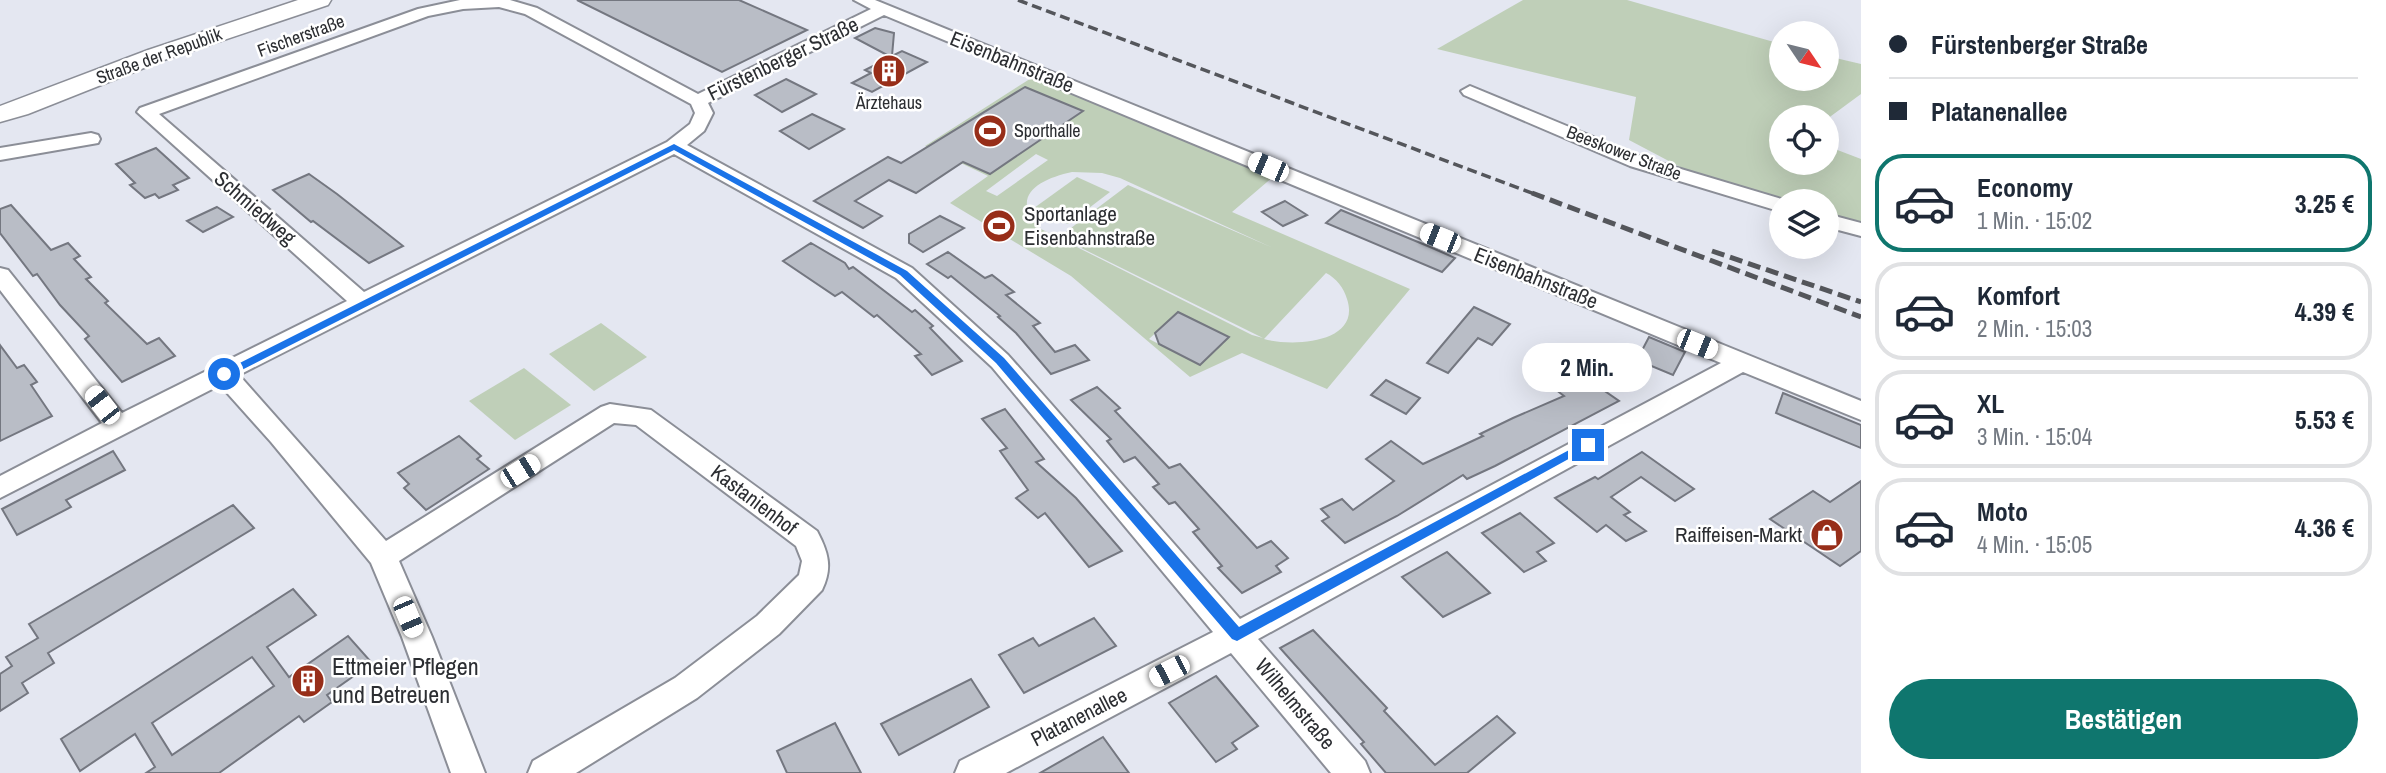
<!DOCTYPE html>
<html lang="de">
<meta charset="utf-8">
<style>
:root{--surface:#fff;--page:#f2f2f3;--text:#1f2937;--muted:#747a83;--line:#e0e1e3;--accent:#0f766e}
body{margin:0;font-family:"Archivo Narrow",sans-serif;background:var(--page);color:var(--text);height:100vh;display:flex;flex-direction:column;font-size:26px;white-space:nowrap}
*{box-sizing:border-box;margin:0}
p{font-size:23px;color:var(--muted)}
.icon{flex:none;width:38px;height:38px;fill:none;stroke:currentColor;stroke-width:2;stroke-linecap:round;stroke-linejoin:round}
.map{position:relative;flex:1;overflow:hidden}
.side{display:flex;flex-direction:column;background:var(--surface);width:525px}
.side>*{flex:none}
.banner{display:grid;align-content:center;height:154px;padding:0 28px;background:var(--surface)}
.needle{width:46px;rotate:125deg}
.fabs{position:absolute;left:1769px;top:21px;display:grid;gap:14px}
.fabs a{display:grid;place-items:center;width:70px;height:70px;border-radius:50%;background:var(--surface);box-shadow:0 7px 28px #0002;font-size:35px}
.end{position:absolute;width:32px;height:32px;margin:-16px;border:9px solid #1a73e8;background:#fff;box-shadow:0 0 0 4px #fff}
.from{border-radius:50%}
.bubble{position:absolute;height:49px;border-radius:24px;background:var(--surface);box-shadow:0 7px 28px #0002;font-size:23px;font-weight:700;line-height:49px;text-align:center}
.car{position:absolute;width:21px;height:42px;margin:-21px -10px;border-radius:9px;box-shadow:0 0 5px 2px #0007;background:linear-gradient(#fff 24%,#345 0 40%,#fff 0 76%,#345 0 86%,#fff 0)}
.banner b{display:flex;align-items:center;gap:24px;height:66px;font-size:26px}
.banner b+b{border-top:2px solid var(--line)}
.banner i{width:18px;height:18px;background:var(--text)}
ul{padding:0;list-style:none}
li{display:flex;align-items:center;gap:21px;height:98px;margin:0 14px 10px;padding:0 14px;border:4px solid var(--line);border-radius:28px}
li div{flex:1}
li b{display:block;font-size:26px}
li em{font-style:normal;font-weight:700}
li.active{border-color:var(--accent)}
li>.icon{width:63px;height:63px;stroke-width:1.5}
.primary-button{display:flex;gap:14px;margin-top:auto;padding:14px 28px}
.primary-button a{flex:1;height:80px;border-radius:42px;background:var(--accent);color:#fff;font-size:28px;font-weight:700;line-height:80px;text-align:center}
main{display:flex;flex:1;min-height:0}
.map>svg:first-child{display:block}
</style>
<main>
<div class="map">
<svg width="1861" height="773" viewBox="0 0 1861 773">
<rect width="100%" height="100%" fill="#e4e7f1"/>
<g fill="#bfcfb8" fill-rule="evenodd">
<polygon points="1523,0 1627,0 1781,44 1782,79 1827,79 1827,56 1861,64 1861,94 1827,119 1782,117 1782,163 1827,163 1827,146 1861,159 1861,226 1827,216 1827,201 1782,201 1701,178 1629,140 1636,97 1437,49"/>
<path d="M1033,77L1273,177L1232,212L1410,289L1327,389L1242,353L1190,377L1071,276L950,203L988,176L925,146ZM1036,154L1048,160L997,196L986,191ZM1072,172L1102,173L1120,178L1273,248L1128,185L1059,237L1263,338L1252,335L1039,228C1009,195 1040,179 1072,172ZM1326,273C1336,278 1344,288 1347,299C1362,344 1291,347 1264,339ZM1178,312L1228,337L1200,365L1149,339Z"/>
<polygon points="1077,177 1110,192 1068,224 1034,208"/>
<polygon points="601,323 647,357 594,391 549,354"/>
<polygon points="524,368 571,405 515,440 469,401"/>
</g>
<g fill="#b9bdc6" stroke="#747780" stroke-width="2" fill-rule="evenodd">
<polygon points="577,0 739,0 807,30 722,72"/>
<polygon points="875,28 894,33 892,56 902,51 927,62 872,92 852,83 871,73 865,70 891,57 855,38"/>
<polygon points="786,79 816,94 782,112 755,95"/>
<polygon points="1025,87 1083,111 990,174 963,162 916,193 889,180 855,201 882,216 863,228 814,201 888,157 901,163"/>
<polygon points="812,114 844,129 809,149 780,131"/>
<polygon points="156,148 189,178 173,185 178,190 159,198 155,194 145,198 130,185 135,183 116,164"/>
<polygon points="309,174 337,194 403,246 369,263 313,221 311,222 273,190"/>
<polygon points="1285,201 1307,215 1283,226 1262,212"/>
<polygon points="11,205 51,250 68,243 80,256 74,259 91,277 86,279 108,301 105,303 147,344 159,338 175,356 122,382 85,339 89,336 60,305 37,274 33,276 0,233 0,209"/>
<polygon points="217,207 233,217 203,232 187,221"/>
<polygon points="1341,210 1430,247 1455,258 1442,272 1326,223"/>
<polygon points="940,216 964,228 923,252 909,243 909,234"/>
<polygon points="811,243 845,263 849,269 853,267 912,312 915,310 933,326 930,328 962,361 932,375 915,356 921,354 877,315 874,317 842,292 835,296 783,261"/>
<polygon points="948,252 985,278 992,275 1014,292 1006,295 1040,323 1033,326 1055,352 1075,345 1089,360 1051,374 1016,333 998,317 1000,316 951,276 948,278 927,264"/>
<polygon points="1474,307 1510,324 1492,345 1478,338 1448,373 1427,363"/>
<polygon points="1178,312 1229,337 1200,365 1159,344 1155,333"/>
<polygon points="1649,337 1685,352 1673,375 1637,360"/>
<polygon points="0,345 17,368 24,365 37,382 31,385 52,416 0,441"/>
<polygon points="1571,375 1580,382 1586,378 1619,401 1495,466 1467,479 1463,475 1397,516 1345,543 1322,521 1329,517 1321,509 1342,499 1353,510 1394,481 1366,459 1391,441 1423,464 1483,436 1480,434 1513,418 1564,396 1551,386"/>
<polygon points="1386,380 1420,398 1406,414 1371,395"/>
<polygon points="1097,387 1120,408 1115,411 1169,468 1180,464 1257,548 1271,541 1288,558 1276,566 1281,572 1242,593 1218,568 1222,566 1193,532 1199,529 1175,502 1169,504 1153,487 1159,484 1135,457 1124,462 1107,441 1111,439 1071,400"/>
<polygon points="1783,393 1861,425 1861,448 1776,413"/>
<polygon points="1005,409 1044,459 1036,462 1076,498 1122,551 1089,567 1045,513 1038,518 1016,498 1028,490 1000,451 1007,448 982,419"/>
<polygon points="459,436 481,456 477,459 489,469 426,510 404,488 409,484 398,473"/>
<polygon points="113,451 125,470 66,500 71,507 17,535 2,509"/>
<polygon points="1642,452 1694,489 1675,501 1641,477 1611,497 1630,512 1624,515 1646,531 1626,541 1606,525 1597,532 1555,498 1595,477 1598,479"/>
<polygon points="1861,481 1861,551 1840,566 1770,519 1813,491 1830,502"/>
<polygon points="233,505 254,528 48,653 54,663 22,683 28,693 0,711 0,674 12,666 6,657 38,638 29,624"/>
<polygon points="1520,513 1554,543 1537,552 1546,561 1524,572 1482,533"/>
<polygon points="1447,552 1490,593 1443,617 1402,577"/>
<path d="M293,589L316,615L267,647L289,677L348,636L372,663L327,695L332,702L304,722L299,716L219,773H146L155,767L135,734L80,771L61,739ZM252,657L274,686L172,755L152,723Z"/>
<polygon points="1094,618 1116,646 1024,693 999,655 1033,638 1039,646"/>
<polygon points="1313,630 1387,708 1384,711 1435,765 1497,716 1515,733 1467,773 1386,773 1361,744 1364,742 1280,648"/>
<polygon points="1216,676 1258,726 1232,743 1237,749 1216,762 1169,703"/>
<polygon points="971,679 989,707 899,755 881,724"/>
<polygon points="835,723 861,773 787,773 777,751"/>
<polygon points="1103,737 1129,773 1040,773"/>
</g>
<g fill="none" stroke-linecap="round" stroke-linejoin="round">
<defs>
<g id="street">
<path d="M460,0H510L537,8L698,94L871,9L854,0H875L1861,401V420L1743,372L1258,639L1365,761L1370,773H1331L1231,653L1006,773H955L960,761L1213,632L992,367L896,278L674,154L239,375L386,541L601,407L610,404L651,410L817,531C828,552 833,567 822,590L779,634L697,698L576,773H528L533,761L675,678L757,616L799,575L802,561L796,546L636,425L614,423L399,561L432,637L485,773H451L402,637L371,563L271,442L220,385L0,498V476L102,423L0,290V268L8,270L122,413L347,301L137,112L140,108L418,9ZM499,7L525,14L691,104L695,113L690,124L667,142L364,292L159,114L428,16L463,9ZM884,15L1721,363L1240,619L1008,355L912,268L687,145L704,131L713,113L708,103Z"/>
<polygon points="1470,86 1644,158 1788,201 1782,201 1782,212 1630,166 1464,95 1461,91"/>
<polygon points="91,133 98,135 100,139 98,143 0,160 0,148"/>
<polygon points="1827,214 1861,223 1861,236 1827,227"/>
</g>
<polygon id="secondary" points="298,0 331,0 328,5 164,60 28,114 0,122 0,106 148,50"/>
</defs>
<use href="#street" stroke="#8b8e97" stroke-width="4"/>
<use href="#secondary" stroke="#8b8e97" stroke-width="3"/>
<use href="#street" fill="#fff" fill-rule="evenodd"/>
<use href="#secondary" fill="#fff" fill-rule="evenodd"/>
<polyline stroke="#54565b" stroke-width="3.5" stroke-dasharray="10 5" stroke-linecap="butt" points="1018,0 1537,195"/>
<g stroke="#54565b" stroke-width="5" stroke-dasharray="13 6" stroke-linecap="butt">
<polyline points="1532,193 1861,317"/>
<polyline points="1712,251 1861,302"/>
</g>
</g>
<polygon fill="#1a73e8" points="674,144 907,271 1004,358 1239,627 1584,442 1592,442 1594,445 1237,641 1232,639 996,363 900,275 674,150 228,377 220,377 218,374"/>
<defs>
<symbol id="building-disc" viewBox="-11 -11 22 22"><circle r="9.5" fill="#972e19" stroke="#fff"/><path d="M-4-6H4V6H1V3H-1V6H-4ZM-2.5-4.3h1.7v1.8h-1.7ZM.8-4.3h1.7v1.8H.8ZM-2.5-1h1.7V.8h-1.7ZM.8-1h1.7V.8H.8Z" fill="#fff"/></symbol>
<symbol id="stadium-disc" viewBox="-11 -11 22 22"><circle r="9.5" fill="#972e19" stroke="#fff"/><path d="M0-5a6.5 5 0 1 0 0 10a6.5 5 0 1 0 0-10ZM-3.5-1.8h7v3.6h-7Z" fill="#fff"/></symbol>
<symbol id="shop-disc" viewBox="-11 -11 22 22"><circle r="9.5" fill="#972e19" stroke="#fff"/><path d="M-5-2.5h2.3a2.7 3.5 0 0 1 5.4 0H5L5.5 6h-11ZM-1.5-2.5h3a1.5 2.3 0 0 0-3 0Z" fill="#fff"/></symbol>
</defs>
<g fill-rule="evenodd">
<use href="#building-disc" x="870" y="52" width="38" height="38"/>
<use href="#stadium-disc" x="971" y="112" width="38" height="38"/>
<use href="#stadium-disc" x="980" y="207" width="38" height="38"/>
<use href="#shop-disc" x="1808" y="516" width="38" height="38"/>
<use href="#building-disc" x="289" y="662" width="38" height="38"/>
</g>
<g text-anchor="middle" stroke-width="5" stroke-linejoin="round" paint-order="stroke">
<g font-size="18" fill="#2c2e32" stroke="#fff">
<text transform="translate(301 36) rotate(-20)" y="6">Fischerstraße</text>
<text transform="translate(159 56) rotate(-20)" y="6">Straße der Republik</text>
<text transform="translate(1624 153) rotate(21)" y="6">Beeskower Straße</text>
</g>
<g font-size="18" fill="#2c2e32" stroke="#fff">
<text x="889" y="109">Ärztehaus</text>
<text x="1014" y="137" text-anchor="start">Sporthalle</text>
</g>
<g font-size="21" fill="#2c2e32" stroke="#fff">
<text transform="translate(783 59) rotate(-26)" y="7">Fürstenberger Straße</text>
<text transform="translate(1012 62) rotate(22)" y="7">Eisenbahnstraße</text>
<text transform="translate(255 208) rotate(41)" y="7">Schmiedweg</text>
<text transform="translate(1536 278) rotate(22)" y="7">Eisenbahnstraße</text>
<text transform="translate(754 500) rotate(37)" y="7">Kastanienhof</text>
<text transform="translate(1295 704) rotate(50)" y="7">Wilhelmstraße</text>
<text transform="translate(1079 717) rotate(-27)" y="7">Platanenallee</text>
</g>
<g font-size="21" fill="#2c2e32" stroke="#fff" text-anchor="start">
<text x="1024" y="221">Sportanlage<tspan x="1024" dy="24">Eisenbahnstraße</tspan></text>
<text x="1802" y="542" text-anchor="end">Raiffeisen-Markt</text>
</g>
<g font-size="24" fill="#2c2e32" stroke="#fff" text-anchor="start">
<text x="332" y="675">Ettmeier Pflegen<tspan x="332" dy="28">und Betreuen</tspan></text>
</g>
</g>
</svg>
<div class="fabs">
<a><svg class="needle" viewBox="-14 -14 28 28"><path d="M0-13l5 13h-10z" fill="#e53935"/><path d="M0 13l5-13h-10z" fill="#747a83"/></svg></a>
<a><svg class="icon" aria-label="locate" viewBox="0 0 24 24"><circle cx="12" cy="12" r="6"/><path d="M12 2v4M12 18v4M2 12h4M18 12h4"/></svg></a>
<a><svg class="icon" aria-label="layers" viewBox="0 0 24 24"><path d="M12 4l9 5-9 5-9-5zM3 14l9 5 9-5"/></svg></a>
</div>
<i class="end from" style="left:224px;top:374px"></i>
<i class="end" style="left:1588px;top:445px"></i>
<div class="bubble" style="left:1522px;top:343px;width:130px">2 Min.</div>
<i class="car" style="left:1268px;top:167px;rotate:293deg"></i>
<i class="car" style="left:1440px;top:238px;rotate:292deg"></i>
<i class="car" style="left:1697px;top:344px;rotate:112deg"></i>
<i class="car" style="left:102px;top:405px;rotate:322deg"></i>
<i class="car" style="left:520px;top:471px;rotate:58deg"></i>
<i class="car" style="left:408px;top:617px;rotate:157deg"></i>
<i class="car" style="left:1169px;top:671px;rotate:243deg"></i>
</div>
<section class="side">
<div class="banner">
<b><i class="from"></i>Fürstenberger Straße</b>
<b><i></i>Platanenallee</b>
</div>
<ul>
<li class="active"><svg class="icon" aria-label="car" viewBox="0 0 24 24"><path d="M5 17H2v-5l4-1 3-4h7l3 4 3 1v5h-3M9 17h6M6 11h13"/><circle cx="7" cy="17" r="2"/><circle cx="17" cy="17" r="2"/></svg><div><b>Economy</b><p>1 Min. · 15:02</p></div><em>3.25 €</em></li>
<li><svg class="icon" aria-label="car" viewBox="0 0 24 24"><path d="M5 17H2v-5l4-1 3-4h7l3 4 3 1v5h-3M9 17h6M6 11h13"/><circle cx="7" cy="17" r="2"/><circle cx="17" cy="17" r="2"/></svg><div><b>Komfort</b><p>2 Min. · 15:03</p></div><em>4.39 €</em></li>
<li><svg class="icon" aria-label="car" viewBox="0 0 24 24"><path d="M5 17H2v-5l4-1 3-4h7l3 4 3 1v5h-3M9 17h6M6 11h13"/><circle cx="7" cy="17" r="2"/><circle cx="17" cy="17" r="2"/></svg><div><b>XL</b><p>3 Min. · 15:04</p></div><em>5.53 €</em></li>
<li><svg class="icon" aria-label="car" viewBox="0 0 24 24"><path d="M5 17H2v-5l4-1 3-4h7l3 4 3 1v5h-3M9 17h6M6 11h13"/><circle cx="7" cy="17" r="2"/><circle cx="17" cy="17" r="2"/></svg><div><b>Moto</b><p>4 Min. · 15:05</p></div><em>4.36 €</em></li>
</ul>
<div class="primary-button"><a>Bestätigen</a></div>
</section>
</main>
